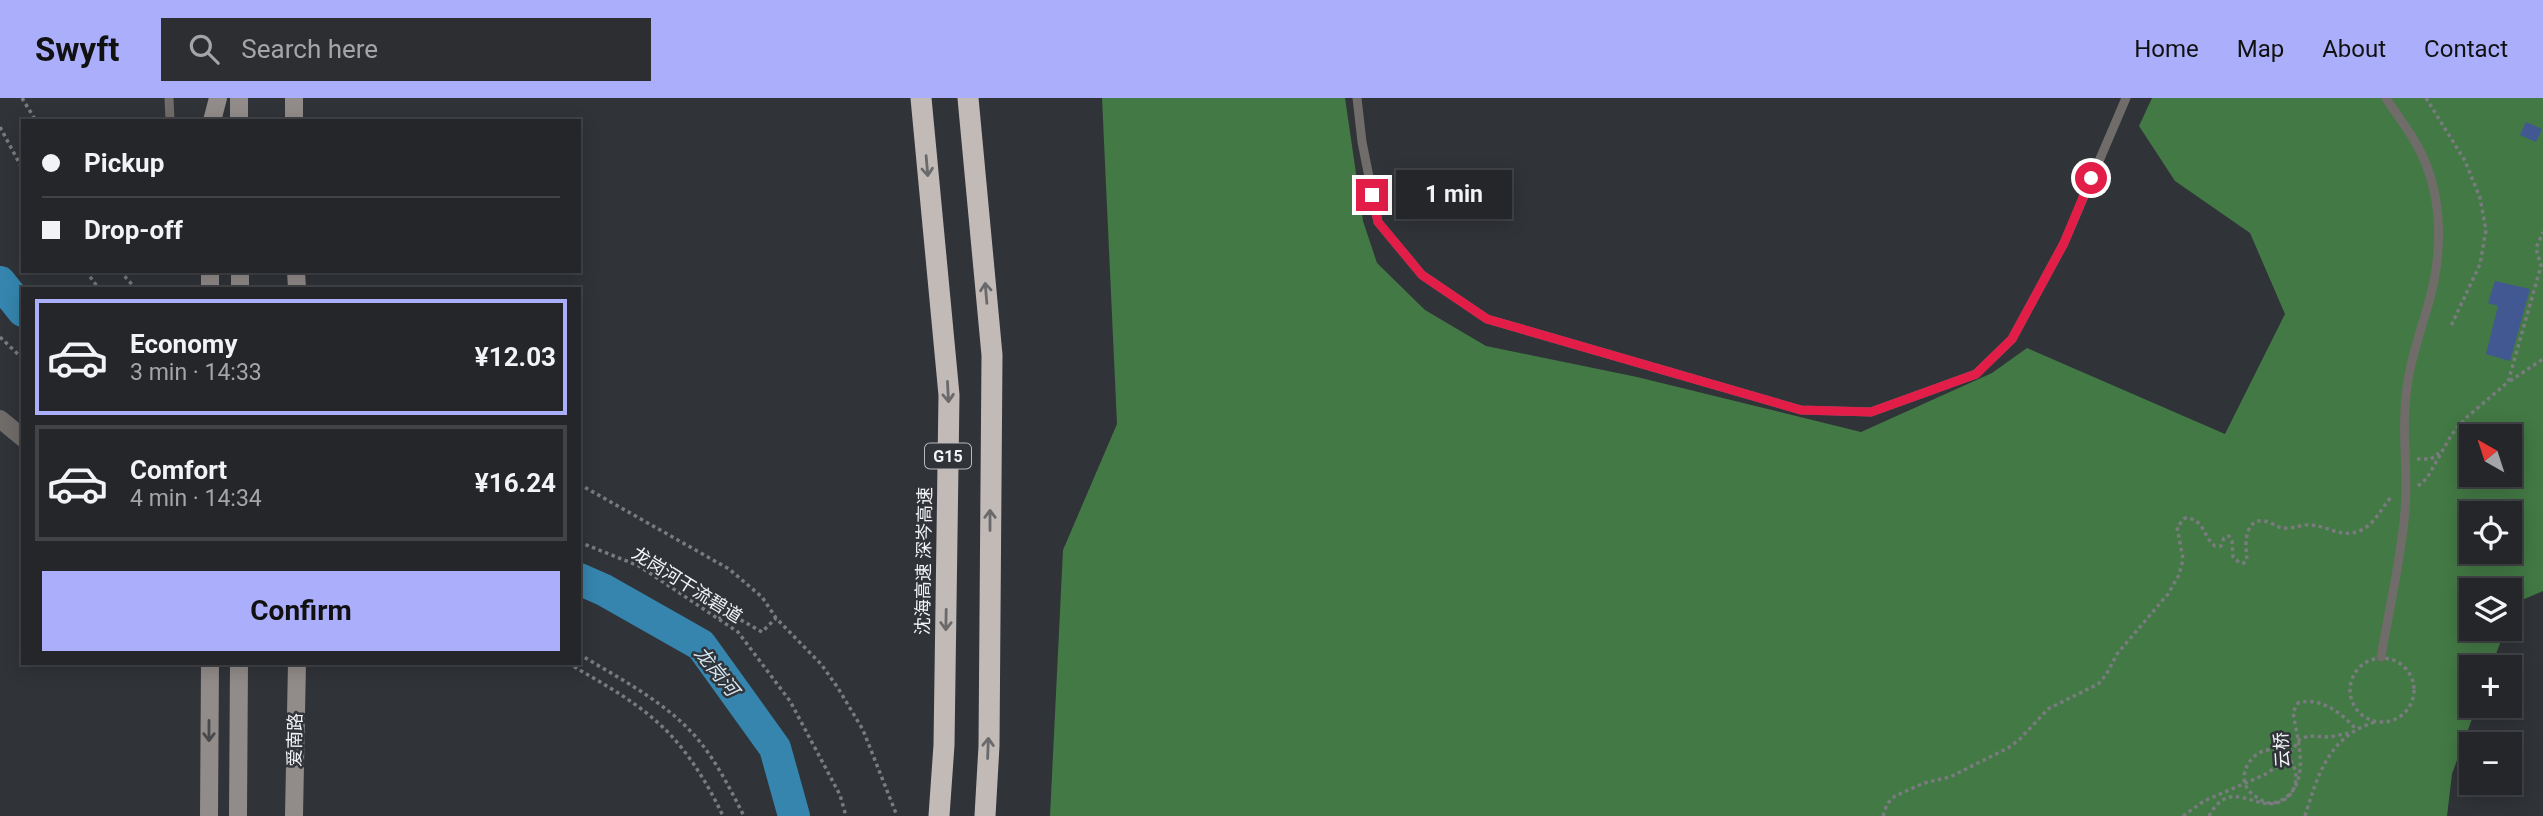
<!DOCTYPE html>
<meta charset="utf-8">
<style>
:root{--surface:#24262a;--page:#2c2e32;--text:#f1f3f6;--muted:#a3a5a8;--line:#414347;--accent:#abaffb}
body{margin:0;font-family:Roboto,"Noto Sans SC",sans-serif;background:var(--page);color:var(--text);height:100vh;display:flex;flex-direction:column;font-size:26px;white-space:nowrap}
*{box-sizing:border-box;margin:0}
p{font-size:23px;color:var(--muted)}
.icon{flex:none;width:38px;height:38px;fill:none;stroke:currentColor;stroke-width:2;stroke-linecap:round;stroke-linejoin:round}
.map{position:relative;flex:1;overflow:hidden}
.side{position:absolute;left:21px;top:189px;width:560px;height:378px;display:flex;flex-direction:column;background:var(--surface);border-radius:0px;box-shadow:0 4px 18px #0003,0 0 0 2px var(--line)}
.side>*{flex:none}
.hud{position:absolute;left:21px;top:21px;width:560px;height:154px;border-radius:0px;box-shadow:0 4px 18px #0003,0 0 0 2px var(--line);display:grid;align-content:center;height:154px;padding:0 21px;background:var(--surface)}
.needle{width:46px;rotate:321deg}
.fabs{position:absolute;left:2459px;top:326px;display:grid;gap:14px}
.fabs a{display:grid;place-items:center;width:63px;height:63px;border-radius:0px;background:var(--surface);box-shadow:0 4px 18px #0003,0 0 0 2px var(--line);font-size:35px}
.end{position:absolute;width:32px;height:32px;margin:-16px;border:9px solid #e11d48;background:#fff;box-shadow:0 0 0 4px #fff}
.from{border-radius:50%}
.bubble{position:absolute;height:49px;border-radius:0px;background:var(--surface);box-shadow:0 4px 18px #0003,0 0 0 2px var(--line);font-size:23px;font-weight:700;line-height:49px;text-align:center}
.hud b{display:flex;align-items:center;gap:24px;height:66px;font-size:26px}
.hud b+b{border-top:2px solid var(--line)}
.hud i{width:18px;height:18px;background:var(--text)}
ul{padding:12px 0 0;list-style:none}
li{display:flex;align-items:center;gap:21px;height:116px;margin:0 14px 10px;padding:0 7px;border:4px solid var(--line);border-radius:0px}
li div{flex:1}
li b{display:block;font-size:26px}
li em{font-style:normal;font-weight:700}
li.current{border-color:var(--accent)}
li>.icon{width:63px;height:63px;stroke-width:1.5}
.primary-button{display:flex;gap:14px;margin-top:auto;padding:14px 21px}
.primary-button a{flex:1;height:80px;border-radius:0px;background:var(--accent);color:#111;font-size:28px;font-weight:700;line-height:80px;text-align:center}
header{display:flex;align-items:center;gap:42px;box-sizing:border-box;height:98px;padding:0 35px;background:var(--accent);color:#111}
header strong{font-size:33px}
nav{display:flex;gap:38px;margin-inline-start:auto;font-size:24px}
.search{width:490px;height:63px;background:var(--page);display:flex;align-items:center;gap:18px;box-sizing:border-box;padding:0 24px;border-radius:0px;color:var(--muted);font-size:26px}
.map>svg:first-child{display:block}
</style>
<header>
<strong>Swyft</strong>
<div class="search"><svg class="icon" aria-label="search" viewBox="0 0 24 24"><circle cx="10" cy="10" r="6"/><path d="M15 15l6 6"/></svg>Search here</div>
<nav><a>Home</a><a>Map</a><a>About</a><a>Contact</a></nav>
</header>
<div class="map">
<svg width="2543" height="718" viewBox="0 0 2543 718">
<rect width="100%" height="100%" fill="#303338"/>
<path fill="#437945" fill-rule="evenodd" d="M1102,0H1345L1363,123L1377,165L1425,212L1486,248L1637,279L1861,334L1992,275L2027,250L2225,336L2285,216L2250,135L2175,83L2139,28L2152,0H2543V493L2515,505L2510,520V492H2471V530H2506L2491,569H2471V607H2477L2452,676L2447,718H1050L1063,452L1117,326ZM2471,338H2510V376H2471ZM2471,415H2510V453H2471Z"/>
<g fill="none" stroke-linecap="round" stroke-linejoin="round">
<g stroke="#3585ae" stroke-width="32">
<polyline points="0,184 23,213"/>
<polyline points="579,481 604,492 701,547 775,650 794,718"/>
</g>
</g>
<g fill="#415893">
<polygon points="2526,24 2542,31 2536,44 2520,37"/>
<polygon points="2495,183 2530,191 2510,263 2486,256 2498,208 2488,205"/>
</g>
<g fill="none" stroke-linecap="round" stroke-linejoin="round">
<g stroke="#797b7f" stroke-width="3.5" stroke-dasharray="3.5 3.5" stroke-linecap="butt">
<polyline points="22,0 36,23"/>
<polyline points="2426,0 2465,63 2480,100 2486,132 2480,166 2451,228"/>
<polyline points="0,29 23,72"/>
<polyline points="86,173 99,191"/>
<polyline points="120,173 136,191"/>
<polyline points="0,239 23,261"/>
<polyline points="2510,283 2543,261"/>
<polyline points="2417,361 2431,361 2439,355"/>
<polyline points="579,386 729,471 762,499 776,520 821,566 838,590 863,632 897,718"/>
<polyline points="2418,388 2427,380 2452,336 2467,319 2508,284 2541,168 2536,150 2543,134"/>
<polyline points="579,444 639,468 738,534 790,603 840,697 846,718"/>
<polyline points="719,521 725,513 762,534 776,520"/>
<path d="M579,556C620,581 670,606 700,644C718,666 731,693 744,718"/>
<circle cx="2382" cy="592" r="32"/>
<path d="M568,565C596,582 625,597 650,618C682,643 706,682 723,718"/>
<path d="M1883,718L1887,706L1895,698L1924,685L1950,679L2008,650L2019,642L2048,611L2098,586L2106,577L2117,556L2168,496L2179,477L2183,461L2177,429L2185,420C2204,420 2203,439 2215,448H2221L2224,440L2229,438L2232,443L2233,459L2240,465H2244L2247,461C2245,448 2244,420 2264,423C2272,424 2277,430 2284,430C2293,431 2302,426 2311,427C2328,428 2341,440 2359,433C2375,427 2381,410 2392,398"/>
<polyline points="2183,718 2204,703 2264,677 2278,668 2287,660 2299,642 2308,638 2330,639 2348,635"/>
<path d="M2305,718C2318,676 2329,638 2375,624"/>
</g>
<g stroke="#6f6c6a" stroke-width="9">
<polyline points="169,0 170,23"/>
<polyline points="1357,0 1362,44 1378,124 1422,177 1487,221 1801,312 1871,314 1976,276 2012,241 2064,145 2126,0"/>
<path d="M2381,559C2389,511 2401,462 2405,413C2408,379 2403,346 2405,312C2406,277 2416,247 2426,214C2443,161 2445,99 2418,49C2409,32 2396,16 2386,0"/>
</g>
<polyline stroke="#6f6c6a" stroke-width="18" points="0,321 23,340"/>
<g stroke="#918b89" stroke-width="18">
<polyline points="239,0 239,23"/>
<polyline points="294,0 294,23"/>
<polyline points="212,23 218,0"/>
<polyline points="210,173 210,191"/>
<polyline points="240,173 240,191"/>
<polyline points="296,173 297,191"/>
<polyline points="209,718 210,565"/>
<polyline points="238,718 239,565"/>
<polyline points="294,718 297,565"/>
</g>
<g stroke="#c2bab7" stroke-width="21">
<polyline points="921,0 949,297 944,647 939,718"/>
<polyline points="968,0 992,257 989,648 985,718"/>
</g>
<path stroke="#797b7f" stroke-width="3.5" stroke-dasharray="3.5 3.5" stroke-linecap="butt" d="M2209,718C2231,678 2255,714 2280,704C2300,696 2301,668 2284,656C2259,638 2227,680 2255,698C2259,701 2265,705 2270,705C2275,705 2281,703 2285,700C2311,682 2297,640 2293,614L2298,605C2321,598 2342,616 2356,631"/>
</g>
<defs><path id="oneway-shaft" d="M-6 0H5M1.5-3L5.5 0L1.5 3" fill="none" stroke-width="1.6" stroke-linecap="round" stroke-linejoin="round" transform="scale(1.75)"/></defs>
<g stroke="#6a696b">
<use href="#oneway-shaft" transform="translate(927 68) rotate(85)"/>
<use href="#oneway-shaft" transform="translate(986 195) rotate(-95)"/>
<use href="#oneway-shaft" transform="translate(948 294) rotate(87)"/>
<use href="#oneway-shaft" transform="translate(990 422) rotate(-90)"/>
<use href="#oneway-shaft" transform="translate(946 522) rotate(91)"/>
<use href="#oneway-shaft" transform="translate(988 650) rotate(-88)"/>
</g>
<use stroke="#48494c" href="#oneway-shaft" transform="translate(209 633) rotate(90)"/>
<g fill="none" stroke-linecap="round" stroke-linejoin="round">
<polyline stroke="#e11d48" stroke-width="9" points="1372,97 1378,124 1422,177 1487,221 1801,312 1871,314 1976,276 2012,241 2064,145 2091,80"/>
</g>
<g text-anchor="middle" stroke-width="5" stroke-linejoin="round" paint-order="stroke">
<rect fill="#303338" stroke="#b8babe" stroke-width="2" x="925" y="345.5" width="46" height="25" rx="5"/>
<g font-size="16" font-weight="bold" fill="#f3f4f8">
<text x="948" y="364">G15</text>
</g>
<g font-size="18" fill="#f3f4f8" stroke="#303338">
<text transform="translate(924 463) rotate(-89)" y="6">沈海高速 深岑高速</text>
<text transform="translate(687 487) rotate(32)" y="6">龙岗河干流碧道</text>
<text transform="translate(295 642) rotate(-89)" y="6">爱南路</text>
<text transform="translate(2282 652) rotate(-93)" y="6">云桥</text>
</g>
<g font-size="19" font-style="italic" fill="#d4e7f2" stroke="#303338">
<text transform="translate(717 573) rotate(51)" y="7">龙岗河</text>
</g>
</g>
</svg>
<div class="fabs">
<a><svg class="needle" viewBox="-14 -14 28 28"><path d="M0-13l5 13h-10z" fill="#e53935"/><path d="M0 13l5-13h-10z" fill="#a3a5a8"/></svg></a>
<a><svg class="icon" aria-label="locate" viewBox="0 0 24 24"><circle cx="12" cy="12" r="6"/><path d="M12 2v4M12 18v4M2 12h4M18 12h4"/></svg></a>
<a><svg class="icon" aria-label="layers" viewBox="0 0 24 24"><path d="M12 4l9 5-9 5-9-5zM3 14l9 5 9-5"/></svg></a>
<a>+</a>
<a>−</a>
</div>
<i class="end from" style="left:2091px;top:80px"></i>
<i class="end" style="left:1372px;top:97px"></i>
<div class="bubble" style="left:1396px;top:72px;width:116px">1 min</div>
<div class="hud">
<b><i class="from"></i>Pickup</b>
<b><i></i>Drop-off</b>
</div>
<section class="side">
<ul>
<li class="current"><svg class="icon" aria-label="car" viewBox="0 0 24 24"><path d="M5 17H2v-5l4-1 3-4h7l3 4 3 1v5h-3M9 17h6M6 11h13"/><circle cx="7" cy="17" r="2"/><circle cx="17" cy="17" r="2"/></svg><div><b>Economy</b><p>3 min · 14:33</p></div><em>¥12.03</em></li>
<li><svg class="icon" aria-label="car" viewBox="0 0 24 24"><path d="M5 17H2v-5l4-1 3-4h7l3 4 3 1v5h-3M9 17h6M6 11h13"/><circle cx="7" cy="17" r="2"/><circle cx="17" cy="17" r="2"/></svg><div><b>Comfort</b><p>4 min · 14:34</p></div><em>¥16.24</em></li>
</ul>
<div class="primary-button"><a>Confirm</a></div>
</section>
</div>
